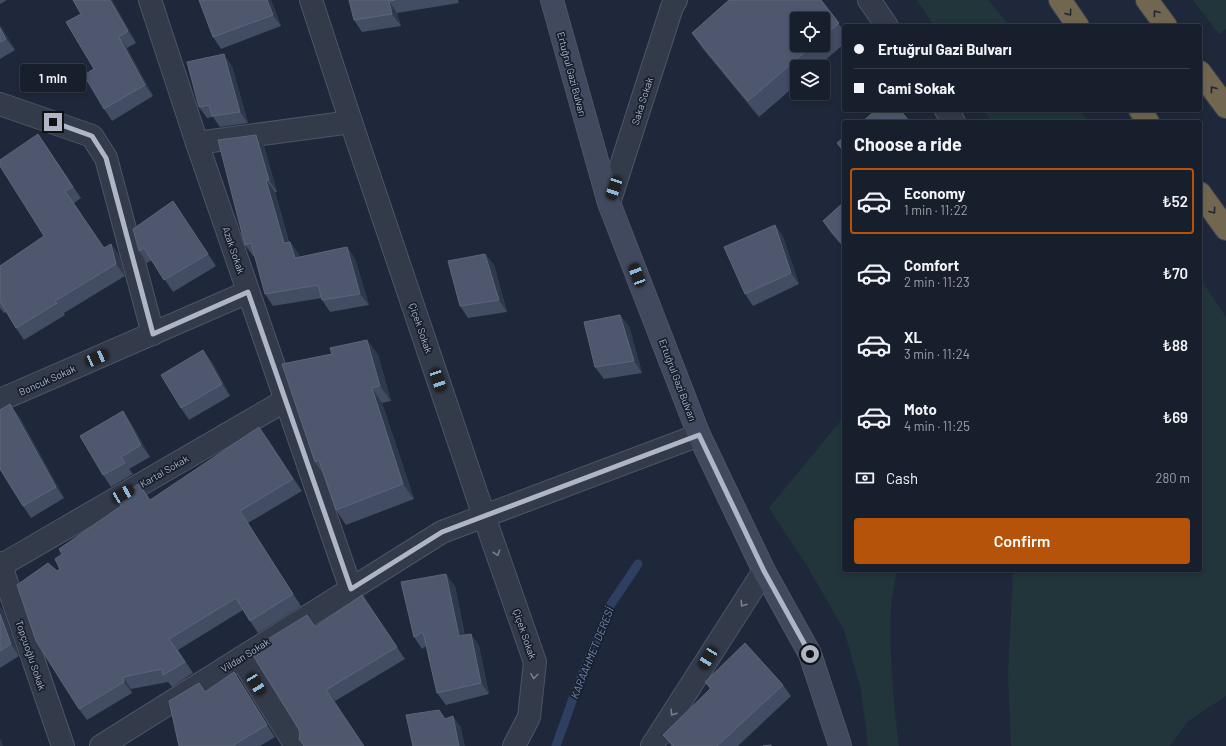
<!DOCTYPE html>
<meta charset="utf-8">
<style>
:root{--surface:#171e2c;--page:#202734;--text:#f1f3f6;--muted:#9ea2a9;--line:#363c48;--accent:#b45309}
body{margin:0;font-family:Barlow,sans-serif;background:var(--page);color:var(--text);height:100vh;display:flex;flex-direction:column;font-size:15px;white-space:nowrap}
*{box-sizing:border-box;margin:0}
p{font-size:13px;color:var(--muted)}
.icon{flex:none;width:22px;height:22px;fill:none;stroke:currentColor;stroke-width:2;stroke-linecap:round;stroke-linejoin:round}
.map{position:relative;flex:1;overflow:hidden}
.sheet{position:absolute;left:842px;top:120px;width:360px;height:452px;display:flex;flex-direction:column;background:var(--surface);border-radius:4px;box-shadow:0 2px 6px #0003,0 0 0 1px var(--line)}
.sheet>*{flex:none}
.hud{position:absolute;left:842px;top:24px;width:360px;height:88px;border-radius:4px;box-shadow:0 2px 6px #0003,0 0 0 1px var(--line);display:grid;align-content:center;height:88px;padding:0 12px;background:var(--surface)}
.buttons{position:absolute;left:790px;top:12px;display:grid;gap:8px}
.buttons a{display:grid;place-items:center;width:40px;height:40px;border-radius:4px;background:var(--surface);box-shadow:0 2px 6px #0003,0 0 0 1px var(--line);font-size:20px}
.end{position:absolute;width:18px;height:18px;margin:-9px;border:5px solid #adb5c7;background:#111;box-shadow:0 0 0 2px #111}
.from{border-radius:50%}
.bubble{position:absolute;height:28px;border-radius:4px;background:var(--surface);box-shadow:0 2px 6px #0003,0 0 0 1px var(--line);font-size:13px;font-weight:600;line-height:28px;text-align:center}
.car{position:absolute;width:12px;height:24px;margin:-12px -6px;border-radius:5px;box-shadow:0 0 3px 1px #0007;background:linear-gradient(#222 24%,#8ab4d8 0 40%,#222 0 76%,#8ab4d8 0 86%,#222 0)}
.hud b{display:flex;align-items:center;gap:14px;height:38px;font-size:15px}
.hud b+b{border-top:1px solid var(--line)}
.hud i{width:10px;height:10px;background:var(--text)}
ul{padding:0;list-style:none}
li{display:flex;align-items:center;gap:12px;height:66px;margin:0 8px 6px;padding:0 4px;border:2px solid transparent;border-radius:4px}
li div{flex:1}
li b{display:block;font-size:15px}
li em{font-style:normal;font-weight:600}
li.current{border-color:var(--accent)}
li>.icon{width:36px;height:36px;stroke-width:1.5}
h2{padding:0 12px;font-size:18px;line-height:48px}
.pay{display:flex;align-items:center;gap:10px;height:44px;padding:0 12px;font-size:15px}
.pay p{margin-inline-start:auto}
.button{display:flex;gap:8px;margin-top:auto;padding:8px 12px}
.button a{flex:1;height:46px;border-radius:4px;background:var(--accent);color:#fff;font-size:16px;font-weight:600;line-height:46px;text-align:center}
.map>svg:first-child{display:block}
</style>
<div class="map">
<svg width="1226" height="746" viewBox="0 0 1226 746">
<rect width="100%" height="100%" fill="#1f283a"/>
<g fill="#21353b">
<polygon points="917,0 988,0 1010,26 934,26"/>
<polygon points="1193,0 1226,0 1226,29 1219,34"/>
<polygon points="984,110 1079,110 1089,122 991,122"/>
<polygon points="1200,278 1226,317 1226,696 1187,722 1170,746 1011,746 1008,674 1013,570 1200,570"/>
<path d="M844,417V570H897C895,582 892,595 891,607C889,653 893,700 899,746H868L861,690L844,630L807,566L769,508Z"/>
</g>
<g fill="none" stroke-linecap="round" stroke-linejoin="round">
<polyline stroke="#2f3f61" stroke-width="9" points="556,746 576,690 611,604 638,564"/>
<defs>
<g id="minor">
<polyline points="150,0 197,143 351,589"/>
<polyline points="311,0 351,122 484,516 535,662 529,717 514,746"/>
<polyline points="869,0 887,26"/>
<polyline points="0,104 92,136 106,158 153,334"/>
<polyline points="946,110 954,122"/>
<polyline points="197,143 351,122"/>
<polyline points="609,203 672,7 676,0"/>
<polyline points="0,400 248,292"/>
<polyline points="0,563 63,746"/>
<polyline points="0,566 286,400"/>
<polyline points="241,658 296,746"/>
<polyline points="101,746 442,532 699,435"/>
<polyline points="652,746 764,571"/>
</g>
<polyline id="secondary" points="552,0 609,203 699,435 764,571 810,654 839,742 840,746"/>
<g id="motorway">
<polyline points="1060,0 1078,26"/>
<polyline points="1147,0 1166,26"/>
<polyline points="1200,72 1226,107"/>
<polyline points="1140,110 1148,122"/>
<polyline points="1200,193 1226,229"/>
</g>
</defs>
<use href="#minor" stroke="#4d5565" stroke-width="24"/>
<use href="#secondary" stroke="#4d5565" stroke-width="24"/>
<use href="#motorway" stroke="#3a4251" stroke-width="24"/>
<use href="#minor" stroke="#333a4a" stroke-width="22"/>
<use href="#secondary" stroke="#40495d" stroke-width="22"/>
<use href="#motorway" stroke="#71664f" stroke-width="22"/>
</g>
<g fill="#424c62" fill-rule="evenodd">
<polygon points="0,0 7,0 0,4"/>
<polygon points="73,0 112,0 136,43 127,48 153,96 112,121 104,109 81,14"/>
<polygon points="271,0 281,26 221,49 213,37"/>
<polygon points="349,0 458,0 459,3 397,13 401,26 362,32 354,20"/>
<path d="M729,0H821L844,31V44L817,67H797V84L759,117L703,49L692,33ZM797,19H823V45H797Z"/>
<polygon points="0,25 15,50 0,59"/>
<polygon points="232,66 248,123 220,127 213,117 207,118 199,107"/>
<polygon points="256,135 264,146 277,192 275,192 289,242 290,242 298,253 299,257 347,247 355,259 369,305 330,312 322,300 322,298 273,306 265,294 255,256 253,256 245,245"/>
<polygon points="46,146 81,198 74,203 104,248 111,244 119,255 125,276 64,313 65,315 24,340 16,328 6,312 4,313 0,308 0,266 44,236"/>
<polygon points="173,201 216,266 173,292 152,260 147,263 139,251"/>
<polygon points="844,202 844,248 831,233 823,221"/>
<polygon points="775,225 783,237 799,284 753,306 745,294"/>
<polygon points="485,254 494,265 507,312 468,318 460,306"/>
<polygon points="629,326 642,373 604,379 595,367"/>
<polygon points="367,340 378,355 391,401 382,403 414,499 346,525 336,510 323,474 315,462 332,354"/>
<polygon points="212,362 230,396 189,420 181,408"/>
<polygon points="19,416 64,498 31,518 23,506"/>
<polygon points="131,423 150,457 129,469 133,474 111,487 103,475"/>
<polygon points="267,438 302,491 248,523 301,606 258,633 243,610 178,650 193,673 172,687 168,682 131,689 132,693 87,720 79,709 57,571 150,500"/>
<polygon points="455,586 465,636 471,634 479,646 489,694 446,705 437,693 426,646 422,649 414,637"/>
<polygon points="0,606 3,611 19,656 0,668"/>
<polygon points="370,607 405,659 335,701 304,746 315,627"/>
<polygon points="705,682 783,685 791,696 738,746 671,746 663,735 710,689"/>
<polygon points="242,684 275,737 260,746 179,746 205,692"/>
</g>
<g fill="#2f394d">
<polygon points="110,0 112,0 136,43 128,31"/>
<polygon points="267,0 271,0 281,26 273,15"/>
<polygon points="389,1 397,13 401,26 392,14"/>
<polygon points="0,25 15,50 6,39 0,28"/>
<polygon points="119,37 127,48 153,96 145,85"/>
<polygon points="224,54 232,66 248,123 240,112"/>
<polygon points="38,134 46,146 81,198 73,187"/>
<polygon points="256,135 264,146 277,192 269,180"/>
<polygon points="266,180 275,192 292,255 284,243"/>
<polygon points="775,225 783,237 799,284 791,273"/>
<polygon points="290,242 298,253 303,270 295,258"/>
<polygon points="111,244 119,255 125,276 116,264"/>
<polygon points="347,247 355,259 369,305 360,294"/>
<polygon points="485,254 494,265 507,312 499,300"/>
<polygon points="620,315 629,326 642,373 634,361"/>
<polygon points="367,340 378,355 391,401 380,386"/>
<polygon points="203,350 212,362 230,396 222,384"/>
<polygon points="372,388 382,403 414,499 403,484"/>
<polygon points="10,404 19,416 64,498 56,487"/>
<polygon points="123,411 131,423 150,457 141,445"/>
<polygon points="259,427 267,438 302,491 293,479"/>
<polygon points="240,511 248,523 301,606 293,594"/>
<polygon points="446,574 455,586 467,648 459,636"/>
<polygon points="0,606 3,611 19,656 11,644 0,614"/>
<polygon points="471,634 479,646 489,694 481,683"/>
<polygon points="234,672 242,684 275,737 267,725"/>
<polygon points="123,677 131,689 132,693 124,682"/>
<polygon points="326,690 335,701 364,746"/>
<polygon points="453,716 461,727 465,746 459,746"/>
<polygon points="0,738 3,746 0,746"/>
</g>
<g fill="#4e576d" stroke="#5c667b">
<polygon points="73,0 110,0 128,31 119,37 145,85 104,109 84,75 94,69 66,22 81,14"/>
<polygon points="199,0 267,0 273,15 213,37"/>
<polygon points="349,0 395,0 389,1 392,14 354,20"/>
<polygon points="729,0 821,0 839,23 823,37 823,19 797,19 797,45 813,45 748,101 692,33"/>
<polygon points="0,28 6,39 0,42"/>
<polygon points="224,54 240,112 212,116 209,105 199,107 187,62"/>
<polygon points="876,110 900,110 910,122 862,122"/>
<polygon points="38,134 73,187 65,191 104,248 111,244 116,264 55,301 57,303 16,328 0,301 0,266 44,236 0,166 0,160"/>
<polygon points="256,135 269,180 266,180 284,243 290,242 295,258 347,247 360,294 322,300 318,285 265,294 251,243 245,245 218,140"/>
<polygon points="844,137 844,152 837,143"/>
<polygon points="173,201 208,254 164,280 144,248 139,251 133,229"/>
<polygon points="844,202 844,246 823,221"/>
<polygon points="775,225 791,273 745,294 724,247"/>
<polygon points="485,254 499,300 460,306 448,261"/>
<polygon points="620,315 634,361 595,367 584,322"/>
<polygon points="367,340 380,386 372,388 403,484 336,510 319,460 315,462 282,364 332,354 330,348"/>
<polygon points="203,350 222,384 181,408 161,375"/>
<polygon points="10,404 56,487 23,506 0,469 0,410"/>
<polygon points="123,411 141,445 121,457 125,463 103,475 80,436"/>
<polygon points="259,427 293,479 240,511 293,594 250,621 236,598 169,639 185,662 163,675 162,669 123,677 124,682 79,709 36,641 17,585 48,563 57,571 60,569 55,559 62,554 59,549 121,506 116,497 139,484 150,500"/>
<polygon points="446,574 459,636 471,634 481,683 437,693 423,632 414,637 401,582"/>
<polygon points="362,595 397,647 326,690 364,746 304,746 299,739 300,733 298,728 251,652 264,643 263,642 307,615 315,627"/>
<polygon points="0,614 11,644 0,651"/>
<polygon points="745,643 783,685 717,746 674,746 663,735 711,688 705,682"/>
<polygon points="234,672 267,725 232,746 179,746 169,701 199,683 205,692"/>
<polygon points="439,710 445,719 453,716 459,746 413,746 406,715"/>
<polygon points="771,745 771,746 763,746"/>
</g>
<defs><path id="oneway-chevron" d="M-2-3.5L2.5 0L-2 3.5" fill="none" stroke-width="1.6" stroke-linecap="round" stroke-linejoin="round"/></defs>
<g stroke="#212631">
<use href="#oneway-chevron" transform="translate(1069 13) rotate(54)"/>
<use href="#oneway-chevron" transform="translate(1156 13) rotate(-127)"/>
<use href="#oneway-chevron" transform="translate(1213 89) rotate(-127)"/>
<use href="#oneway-chevron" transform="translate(1213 211) rotate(54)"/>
</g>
<g stroke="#767e8f">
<use href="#oneway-chevron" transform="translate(497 553) rotate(71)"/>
<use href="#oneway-chevron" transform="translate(743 604) rotate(123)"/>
<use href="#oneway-chevron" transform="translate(534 676) rotate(97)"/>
<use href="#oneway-chevron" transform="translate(673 713) rotate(123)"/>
</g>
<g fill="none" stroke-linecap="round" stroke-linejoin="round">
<polyline stroke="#adb5c7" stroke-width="5" points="53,122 92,136 106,158 153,334 248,292 351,589 442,532 699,435 764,571 810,654"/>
</g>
<g text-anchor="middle" stroke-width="3.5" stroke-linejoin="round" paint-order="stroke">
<g font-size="10" fill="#adb5c7" stroke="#181f2e">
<text transform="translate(572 74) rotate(75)" y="4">Ertuğrul Gazi Bulvarı</text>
<text transform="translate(642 101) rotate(-72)" y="4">Saka Sokak</text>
<text transform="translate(234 250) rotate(71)" y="4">Azak Sokak</text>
<text transform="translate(421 328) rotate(71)" y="4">Çiçek Sokak</text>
<text transform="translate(47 380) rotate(-24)" y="4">Boncuk Sokak</text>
<text transform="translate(678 380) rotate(69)" y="4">Ertuğrul Gazi Bulvarı</text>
<text transform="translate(164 471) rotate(-30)" y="4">Kartal Sokak</text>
<text transform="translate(525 634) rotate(71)" y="4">Çiçek Sokak</text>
<text transform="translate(31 655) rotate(71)" y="4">Topçuoğlu Sokak</text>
<text transform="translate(245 655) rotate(-32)" y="4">Vildan Sokak</text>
</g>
<g font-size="11" font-style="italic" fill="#7388b2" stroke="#181f2e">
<text transform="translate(592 653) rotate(-68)" y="4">KARAAHMET DERESİ</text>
</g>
</g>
</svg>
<div class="buttons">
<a><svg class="icon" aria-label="locate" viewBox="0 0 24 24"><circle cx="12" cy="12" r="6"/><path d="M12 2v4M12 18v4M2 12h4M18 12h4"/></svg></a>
<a><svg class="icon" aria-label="layers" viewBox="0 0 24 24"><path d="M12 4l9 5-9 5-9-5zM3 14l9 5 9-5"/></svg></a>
</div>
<i class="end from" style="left:810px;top:654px"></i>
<i class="end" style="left:53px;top:122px"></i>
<div class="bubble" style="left:20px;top:64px;width:66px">1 min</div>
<i class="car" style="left:614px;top:188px;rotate:198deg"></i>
<i class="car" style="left:637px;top:275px;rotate:339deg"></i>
<i class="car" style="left:97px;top:358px;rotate:66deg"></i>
<i class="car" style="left:438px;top:380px;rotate:161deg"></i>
<i class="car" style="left:123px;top:494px;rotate:60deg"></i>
<i class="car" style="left:708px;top:658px;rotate:212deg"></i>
<i class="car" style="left:256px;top:684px;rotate:148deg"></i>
<div class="hud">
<b><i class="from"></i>Ertuğrul Gazi Bulvarı</b>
<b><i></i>Cami Sokak</b>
</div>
<section class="sheet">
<h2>Choose a ride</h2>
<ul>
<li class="current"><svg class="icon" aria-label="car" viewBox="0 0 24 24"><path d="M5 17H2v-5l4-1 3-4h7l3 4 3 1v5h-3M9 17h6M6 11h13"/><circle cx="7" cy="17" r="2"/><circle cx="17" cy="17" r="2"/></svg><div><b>Economy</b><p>1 min · 11:22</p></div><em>₺52</em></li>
<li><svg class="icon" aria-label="car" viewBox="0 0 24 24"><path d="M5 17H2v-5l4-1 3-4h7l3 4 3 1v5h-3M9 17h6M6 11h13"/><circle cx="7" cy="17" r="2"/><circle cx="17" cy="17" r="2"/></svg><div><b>Comfort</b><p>2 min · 11:23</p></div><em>₺70</em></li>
<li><svg class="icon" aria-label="car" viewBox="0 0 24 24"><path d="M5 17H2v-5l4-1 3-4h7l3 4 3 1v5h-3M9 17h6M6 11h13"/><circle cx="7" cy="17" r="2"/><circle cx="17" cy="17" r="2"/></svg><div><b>XL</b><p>3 min · 11:24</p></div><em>₺88</em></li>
<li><svg class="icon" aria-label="car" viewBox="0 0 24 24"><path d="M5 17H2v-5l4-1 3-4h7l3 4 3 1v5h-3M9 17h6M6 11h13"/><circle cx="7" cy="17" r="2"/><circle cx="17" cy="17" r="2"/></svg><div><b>Moto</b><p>4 min · 11:25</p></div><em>₺69</em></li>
</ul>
<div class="pay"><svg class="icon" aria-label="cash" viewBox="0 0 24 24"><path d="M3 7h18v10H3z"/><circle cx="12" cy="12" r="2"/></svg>Cash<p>280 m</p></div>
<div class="button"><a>Confirm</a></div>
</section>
</div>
